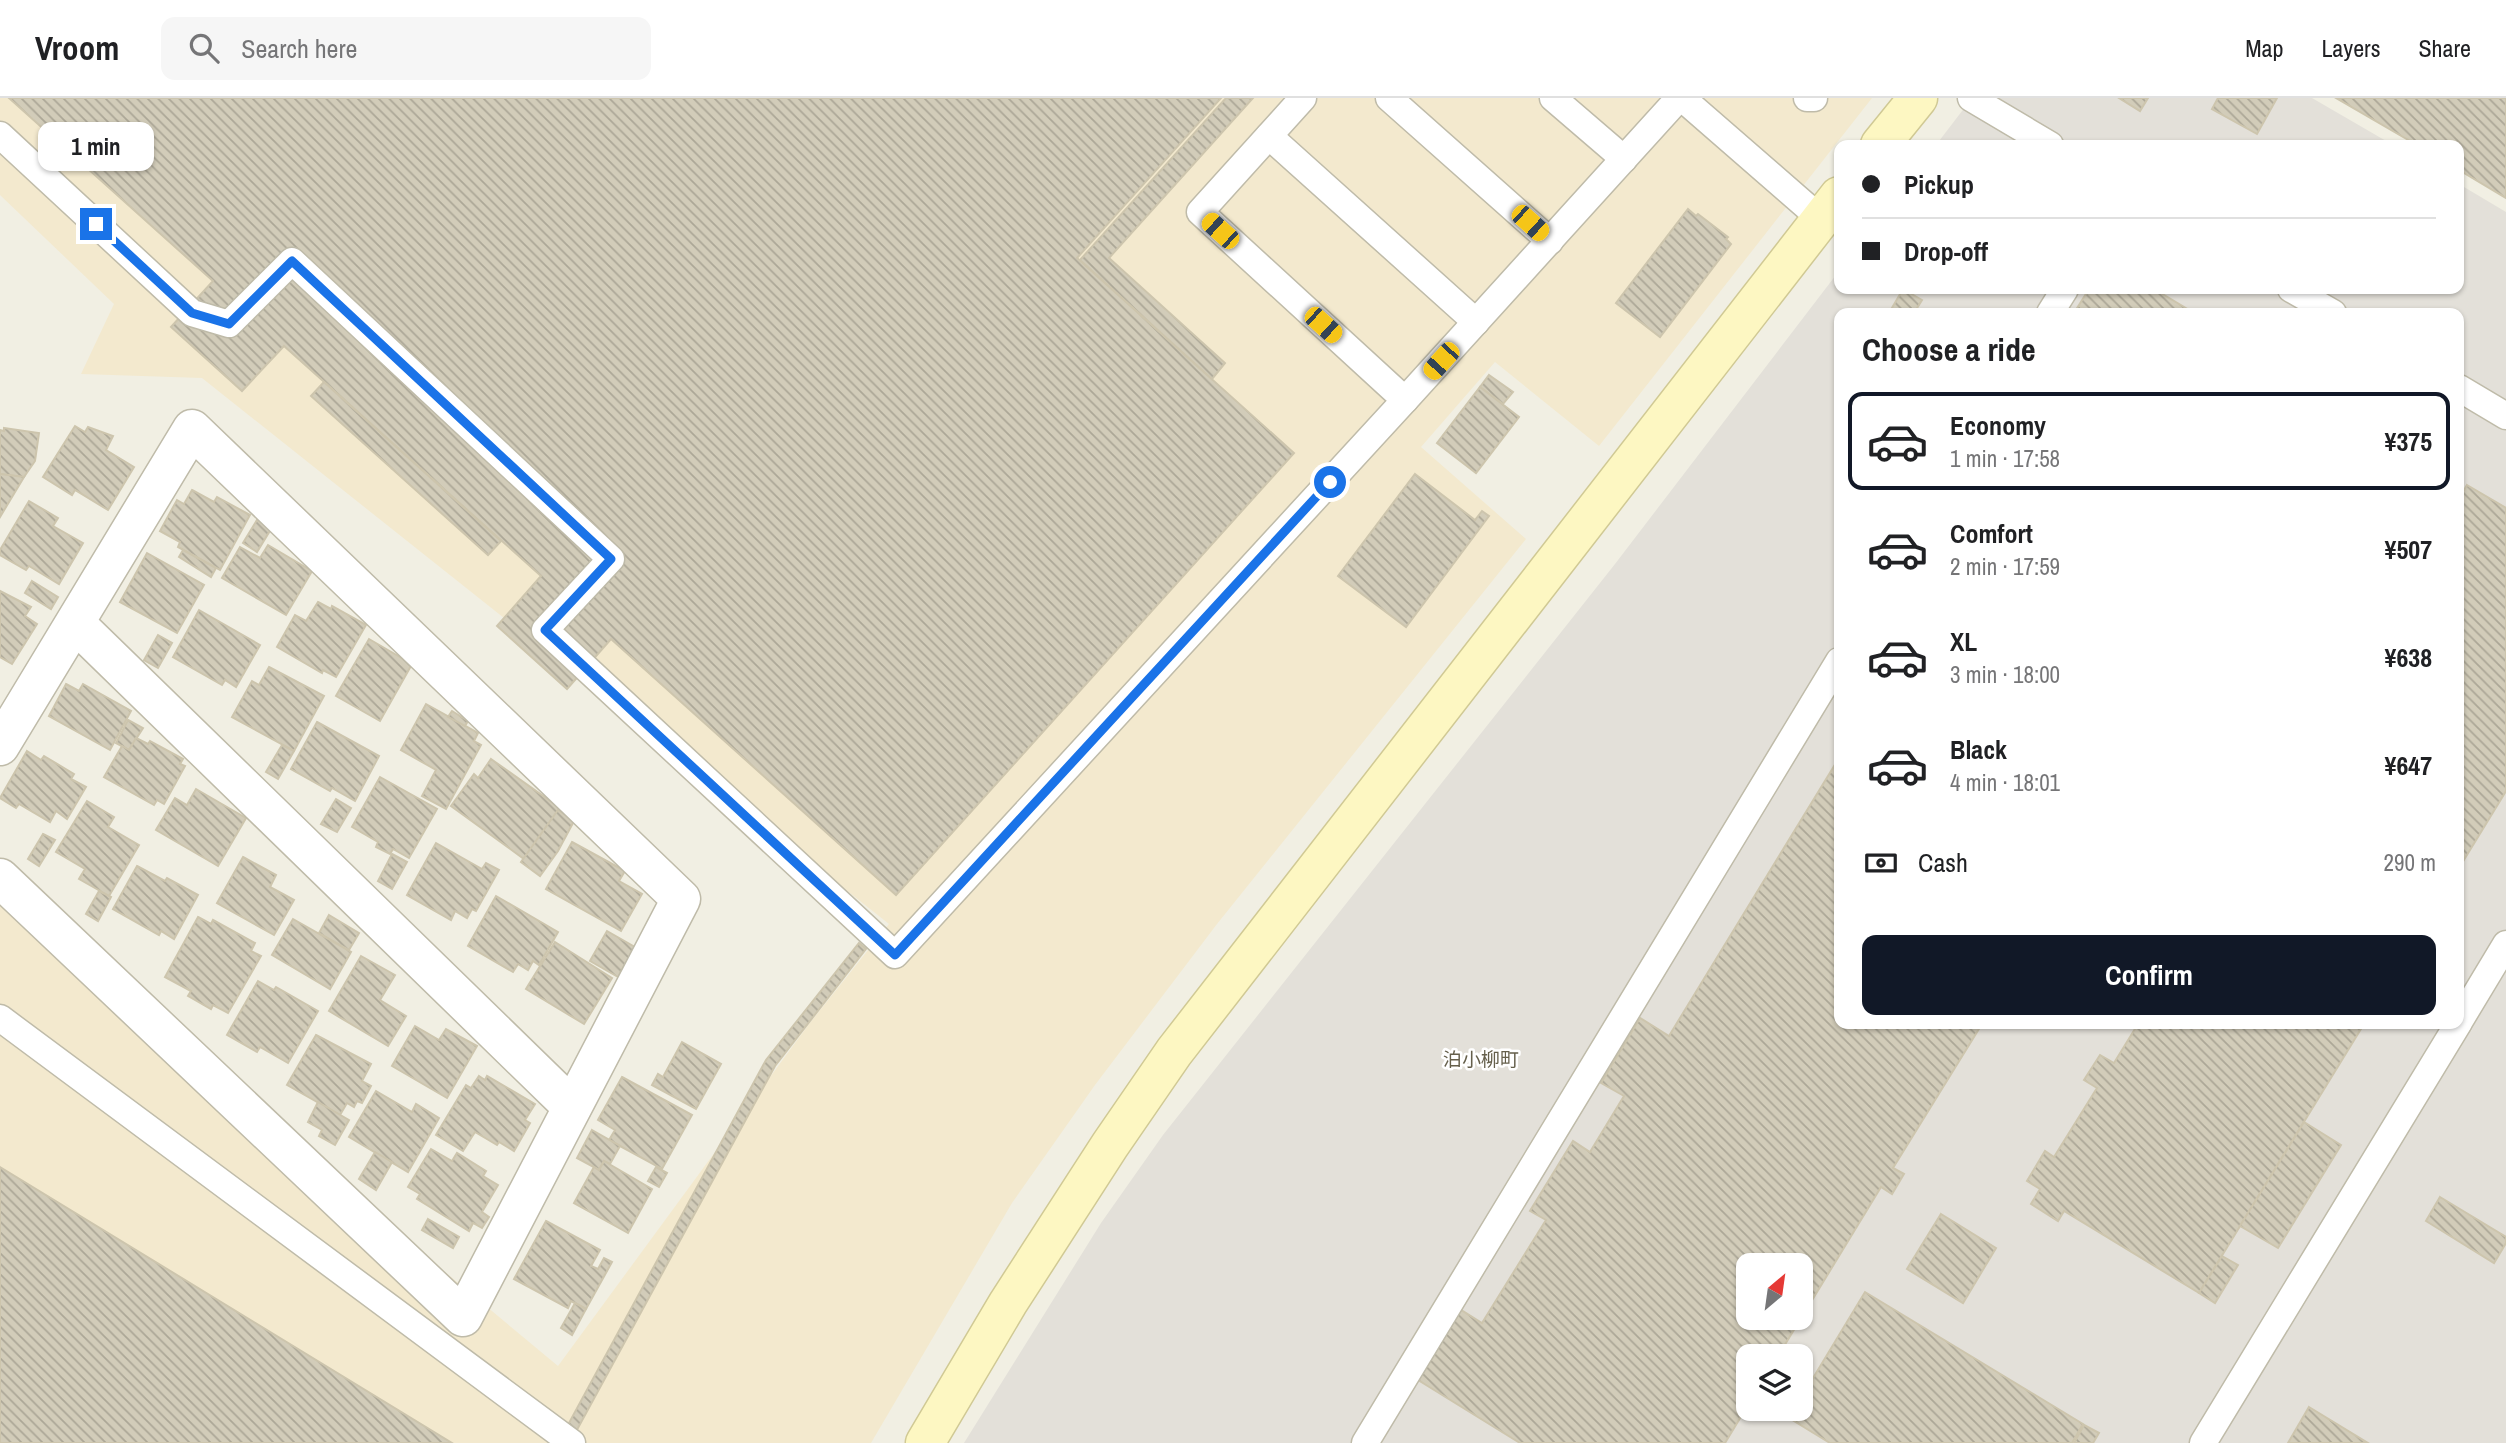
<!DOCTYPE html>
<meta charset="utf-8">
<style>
:root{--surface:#fff;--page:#f6f6f6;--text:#202124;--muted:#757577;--line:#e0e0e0;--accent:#111827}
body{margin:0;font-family:"Archivo Narrow","Noto Sans JP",sans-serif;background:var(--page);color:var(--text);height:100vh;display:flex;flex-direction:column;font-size:26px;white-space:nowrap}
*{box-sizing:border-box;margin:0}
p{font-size:23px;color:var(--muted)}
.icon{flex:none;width:38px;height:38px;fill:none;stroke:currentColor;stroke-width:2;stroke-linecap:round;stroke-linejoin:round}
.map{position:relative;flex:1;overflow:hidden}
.side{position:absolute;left:1834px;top:210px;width:630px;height:721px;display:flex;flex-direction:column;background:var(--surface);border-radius:14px;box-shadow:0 2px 5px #0004}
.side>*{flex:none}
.top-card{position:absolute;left:1834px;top:42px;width:630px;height:154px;border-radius:14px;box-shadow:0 2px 5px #0004;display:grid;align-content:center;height:154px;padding:0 28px;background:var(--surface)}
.needle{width:46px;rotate:29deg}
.fabs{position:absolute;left:1736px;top:1155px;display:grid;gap:14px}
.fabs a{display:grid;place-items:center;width:77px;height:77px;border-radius:14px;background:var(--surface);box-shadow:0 2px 5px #0004;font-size:35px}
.end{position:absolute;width:32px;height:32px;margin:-16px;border:9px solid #1a73e8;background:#fff;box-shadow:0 0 0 4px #fff}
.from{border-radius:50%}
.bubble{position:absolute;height:49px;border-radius:14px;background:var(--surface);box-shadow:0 2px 5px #0004;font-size:23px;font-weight:700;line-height:49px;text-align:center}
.car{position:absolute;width:21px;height:42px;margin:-21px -10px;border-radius:9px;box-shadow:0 0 5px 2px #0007;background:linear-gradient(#f5c518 24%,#345 0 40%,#f5c518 0 76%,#345 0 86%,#f5c518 0)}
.top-card b{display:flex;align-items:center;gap:24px;height:66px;font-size:26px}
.top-card b+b{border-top:2px solid var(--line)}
.top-card i{width:18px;height:18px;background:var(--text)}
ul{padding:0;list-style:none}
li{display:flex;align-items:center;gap:21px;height:98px;margin:0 14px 10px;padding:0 14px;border:4px solid transparent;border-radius:14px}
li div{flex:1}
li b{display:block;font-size:26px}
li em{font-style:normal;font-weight:700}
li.current{border-color:var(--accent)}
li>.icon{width:63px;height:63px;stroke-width:1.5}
h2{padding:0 28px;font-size:32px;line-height:84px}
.pay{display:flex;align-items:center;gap:18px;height:77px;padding:0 28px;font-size:26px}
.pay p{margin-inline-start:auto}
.button{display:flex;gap:14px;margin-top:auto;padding:14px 28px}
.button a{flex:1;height:80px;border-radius:14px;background:var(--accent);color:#fff;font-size:28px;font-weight:700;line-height:80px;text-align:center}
header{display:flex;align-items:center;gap:42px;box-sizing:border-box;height:98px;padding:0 35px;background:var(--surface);border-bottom:2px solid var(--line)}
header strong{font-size:33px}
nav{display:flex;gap:38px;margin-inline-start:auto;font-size:24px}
.search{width:490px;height:63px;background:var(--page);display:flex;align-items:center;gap:18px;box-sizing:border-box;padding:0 24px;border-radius:14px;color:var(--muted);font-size:26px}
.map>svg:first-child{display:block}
</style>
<header>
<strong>Vroom</strong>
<div class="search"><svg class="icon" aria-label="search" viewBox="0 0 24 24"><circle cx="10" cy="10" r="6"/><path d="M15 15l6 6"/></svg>Search here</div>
<nav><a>Map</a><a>Layers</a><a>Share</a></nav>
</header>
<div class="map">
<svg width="2506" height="1345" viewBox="0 0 2506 1345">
<defs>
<pattern id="building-back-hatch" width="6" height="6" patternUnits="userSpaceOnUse" patternTransform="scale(1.75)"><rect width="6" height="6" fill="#d2ccb9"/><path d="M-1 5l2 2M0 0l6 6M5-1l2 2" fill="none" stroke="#aca797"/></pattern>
</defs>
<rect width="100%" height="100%" fill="#f1efe3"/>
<polygon fill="#f3e9ce" points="0,0 1872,0 1599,348 1495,264 1421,349 1526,441 1217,826 1095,987 1012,1105 871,1345 0,1345 0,804 558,1268 809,926 889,826 202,280 81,276 114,206 0,97"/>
<g fill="#e3e0d9" fill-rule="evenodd">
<polygon points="1972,0 2312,0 2393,47 1936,47"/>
<path d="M2459,86L2506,114V1345H964L1101,1125L1163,1037L1615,466L1839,173V191H2459ZM1839,215H2459V926H1839ZM1748,1167H1801V1220H1748ZM1748,1258H1801V1311H1748Z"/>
</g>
<g fill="url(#building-back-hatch)" stroke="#cdc5ad" stroke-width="2" fill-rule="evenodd">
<polygon points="9,0 1221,0 1077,160 1294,355 896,797 611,541 567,591 497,528 541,478 284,248 242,293 171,229 213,183"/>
<polygon points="1226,0 1253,0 1109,160 1225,265 1212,281 1080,162"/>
<polygon points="2119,0 2148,0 2140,13"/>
<polygon points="2218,0 2277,0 2257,36 2212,11"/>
<polygon points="2336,0 2506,0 2506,100 2459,72 2459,47 2417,47"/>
<polygon points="1688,111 1696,118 1698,116 1728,139 1726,141 1731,146 1660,239 1616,205"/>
<polygon points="1903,191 1922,202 1914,215 1889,215"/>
<polygon points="2089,191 2154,191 2194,215 2074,215"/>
<polygon points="1489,277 1513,294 1503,306 1480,289"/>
<polygon points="324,284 501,443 488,457 311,298"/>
<polygon points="1480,289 1519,319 1476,375 1437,345"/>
<polygon points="75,328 85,334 88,329 113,338 106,352 134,369 108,412 75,392 72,397 43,379"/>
<polygon points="4,330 39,335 35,363 24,379 0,376 0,332 4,333"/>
<polygon points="0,376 24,379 0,419"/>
<polygon points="1415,376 1475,422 1482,413 1489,418 1406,529 1338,478"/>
<polygon points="2467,387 2506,410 2506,693 2459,770 2459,401"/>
<polygon points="192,392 214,404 217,399 250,417 220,472 178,449 180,444 160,433 177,402 184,406"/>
<polygon points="29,403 58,420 53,428 83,445 59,486 29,468 26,472 0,457 0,452"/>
<polygon points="257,422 271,431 257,454 243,445"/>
<polygon points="268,447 312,473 286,517 222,480 240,449 260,460"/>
<polygon points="183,452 216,470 211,479 179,459"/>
<polygon points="147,455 204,487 177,535 120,504"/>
<polygon points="32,483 58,499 51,511 25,495"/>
<polygon points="0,493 31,509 25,518 37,526 12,566 0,559"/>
<polygon points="318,504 331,511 332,508 366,527 336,579 323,572 322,575 277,549 295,517 306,523"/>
<polygon points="199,512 260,547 236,589 225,582 222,587 173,559"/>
<polygon points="158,537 172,545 158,570 144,562"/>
<polygon points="369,541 412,566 380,623 336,598"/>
<polygon points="269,569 324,598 294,653 232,619 252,583 259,587"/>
<polygon points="66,586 79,593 83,586 131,613 110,652 49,618"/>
<polygon points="426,606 478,635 474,643 481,647 446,711 422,698 436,672 401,652"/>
<polygon points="452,613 468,623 465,628 448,619"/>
<polygon points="128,622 143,630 129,652 116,645"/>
<polygon points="317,624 379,658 355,703 332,690 330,693 291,671"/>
<polygon points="136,640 148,646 150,643 183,661 180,666 185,668 164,706 157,702 154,707 104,679 122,648 129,652"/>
<polygon points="282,647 294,653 278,681 266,674"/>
<polygon points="27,653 41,662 44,658 74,676 71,681 86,689 67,721 56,713 50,724 19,706 16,710 0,700"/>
<path d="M1839,660V926H1982L1893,1070L1904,1076L1892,1096L1881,1089L1778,1258H1748V1307L1725,1345H1520L1418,1282L1461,1212L1482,1225L1546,1122L1530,1113L1573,1043L1590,1054L1624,998L1601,985L1640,920L1669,938ZM1748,1167H1801V1220H1748Z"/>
<polygon points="491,661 560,710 524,761 451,708 474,676 478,680"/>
<polygon points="380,679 437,711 409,760 393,751 390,756 376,749 378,744 352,729"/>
<polygon points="196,691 246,720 218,768 156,732 175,700 187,707"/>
<polygon points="336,701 351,710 337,734 321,726"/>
<polygon points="87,703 114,719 108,729 139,747 109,798 79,781 85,771 56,754"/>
<polygon points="558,712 574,723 558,753 540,778 521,764"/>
<polygon points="43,736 55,742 39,768 28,761"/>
<polygon points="572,744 625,773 619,783 642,796 621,833 546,791"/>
<polygon points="436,745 482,771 486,765 499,772 476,813 472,811 467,820 455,813 451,822 407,797"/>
<polygon points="392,756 407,764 392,791 378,783"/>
<polygon points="243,759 276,777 270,789 294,802 274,837 217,805"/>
<polygon points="137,768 165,783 167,780 198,797 174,841 161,833 159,837 113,811"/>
<polygon points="99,793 111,799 98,823 86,816"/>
<polygon points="496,798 558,834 539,867 533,863 528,872 518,866 513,874 468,848"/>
<polygon points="329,817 359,835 349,852 319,835"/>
<polygon points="198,819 211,826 213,822 255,845 251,853 261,858 228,915 213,907 211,911 188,898 191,893 165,879"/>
<polygon points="293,821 351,854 330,891 272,857"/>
<polygon points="607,833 635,849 618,879 590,863"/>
<polygon points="555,844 612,880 584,926 526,891"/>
<polygon points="859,845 866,851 775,968 572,1341 563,1336 766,962"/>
<polygon points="361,858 395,877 380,902 406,918 388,948 329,913"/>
<polygon points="258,883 274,892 276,889 318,913 288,965 260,949 257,954 227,937"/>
<polygon points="2138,926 2364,926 2199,1195 2064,1113 2058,1123 2031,1106 2040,1091 2027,1083 2045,1053 2054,1059 2097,990 2084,982 2100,957 2114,965"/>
<polygon points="415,928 439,942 446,931 477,948 447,1000 392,968"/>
<polygon points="316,937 371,966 362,983 371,988 362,1005 357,1003 354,1009 347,1005 340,1017 287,987"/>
<polygon points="682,944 721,966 696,1011 652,987 658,976 663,979"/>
<polygon points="479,978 485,982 487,978 535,1006 525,1022 530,1025 514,1053 499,1044 497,1047 475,1034 463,1053 436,1037 466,987 471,990"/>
<polygon points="622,979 692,1017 662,1071 609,1042 615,1032 598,1022"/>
<polygon points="376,993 412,1014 416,1006 439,1020 408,1074 349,1039"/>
<polygon points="318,1004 349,1022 335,1047 319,1038 322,1032 308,1024"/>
<polygon points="2304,1024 2341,1047 2278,1150 2240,1128"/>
<polygon points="592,1032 620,1048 610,1066 604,1063 599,1072 577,1060"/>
<polygon points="431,1051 452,1063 457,1055 486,1073 483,1078 498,1087 482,1114 489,1119 482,1130 473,1125 469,1133 417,1101 420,1096 408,1089"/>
<polygon points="375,1054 392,1064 376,1092 359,1081"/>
<polygon points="604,1063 652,1091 628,1135 574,1105 594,1069 599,1072"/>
<polygon points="0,1069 452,1345 0,1345"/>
<polygon points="656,1069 667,1075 659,1089 648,1083"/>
<polygon points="2440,1099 2506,1139 2506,1145 2494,1165 2426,1123"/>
<polygon points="1941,1116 1996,1150 1963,1205 1907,1171"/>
<polygon points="428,1121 459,1139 453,1150 422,1132"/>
<polygon points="546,1123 600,1152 591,1168 598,1171 604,1160 612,1164 586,1211 571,1203 568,1210 514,1181"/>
<polygon points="2222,1158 2238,1167 2215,1205 2199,1195"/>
<polygon points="1865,1194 2083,1326 2072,1345 1830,1345 1789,1320 1795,1311 1801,1311 1801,1300"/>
<polygon points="575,1205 586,1211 572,1237 561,1230"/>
<polygon points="2309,1309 2368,1345 2288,1345"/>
<polygon points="2084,1327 2099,1335 2093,1345 2074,1345"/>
</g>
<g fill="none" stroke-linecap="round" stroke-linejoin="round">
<defs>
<g id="lane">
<polyline points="1389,0 1550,143"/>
<polyline points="1553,0 1624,61"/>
<polyline points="1682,0 1821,121"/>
<polyline points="1807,0 1814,0"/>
<polyline points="1971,0 2050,47"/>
<polyline points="0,37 192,215 229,226 292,163 611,461 545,532 895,857 1405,302 1200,114 1303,0"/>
<polyline points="1269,38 1476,224"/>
<polyline points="2291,191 2333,215"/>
<polyline points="2050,215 2065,191"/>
<polyline points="2459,290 2506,318"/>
<polyline points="1405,302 1679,0"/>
<polyline points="0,920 572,1345"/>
<polyline points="2459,924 2506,846"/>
<polyline points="1365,1345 1839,563"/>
<polyline points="2203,1345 2458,926"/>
</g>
<g id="street">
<polyline points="76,526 572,1009"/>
<polyline points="0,648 192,331 681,801 463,1219 0,780"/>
</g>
<g id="secondary">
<polyline points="1880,47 1918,0"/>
<polyline points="925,1345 1008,1205 1110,1047 1174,954 1839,98"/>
</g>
</defs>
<use href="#lane" stroke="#bfbba9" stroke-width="29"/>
<use href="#street" stroke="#bfbba9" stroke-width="41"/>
<use href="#secondary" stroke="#d0c994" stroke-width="41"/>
<use href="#lane" stroke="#fff" stroke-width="26"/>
<use href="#street" stroke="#fff" stroke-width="38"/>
<use href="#secondary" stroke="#fdf7c2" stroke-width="38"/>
</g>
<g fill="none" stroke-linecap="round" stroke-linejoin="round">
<polyline stroke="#1a73e8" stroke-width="9" points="96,126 192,215 229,226 292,163 611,461 545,532 895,857 1330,384"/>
</g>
<g text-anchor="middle" stroke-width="5" stroke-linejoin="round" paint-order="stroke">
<g font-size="19" fill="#655f4b" stroke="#fff">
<text x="1481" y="968">泊小柳町</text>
</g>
</g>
</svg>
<div class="fabs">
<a><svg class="needle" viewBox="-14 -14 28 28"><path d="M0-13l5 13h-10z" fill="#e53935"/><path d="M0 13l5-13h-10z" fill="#757577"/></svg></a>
<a><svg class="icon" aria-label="layers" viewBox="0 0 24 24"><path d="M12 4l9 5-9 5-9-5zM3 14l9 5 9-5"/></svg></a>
</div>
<i class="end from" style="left:1330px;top:384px"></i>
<i class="end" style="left:96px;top:126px"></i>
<div class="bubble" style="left:38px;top:24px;width:116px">1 min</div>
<i class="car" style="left:1530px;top:125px;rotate:132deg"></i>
<i class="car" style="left:1220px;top:133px;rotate:312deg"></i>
<i class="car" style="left:1323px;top:227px;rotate:132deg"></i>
<i class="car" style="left:1441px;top:263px;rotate:222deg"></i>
<div class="top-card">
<b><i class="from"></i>Pickup</b>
<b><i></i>Drop-off</b>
</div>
<section class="side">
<h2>Choose a ride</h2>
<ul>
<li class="current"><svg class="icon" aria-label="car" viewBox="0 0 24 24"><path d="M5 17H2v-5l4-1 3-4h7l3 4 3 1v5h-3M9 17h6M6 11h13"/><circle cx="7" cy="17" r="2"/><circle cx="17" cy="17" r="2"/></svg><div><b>Economy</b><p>1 min · 17:58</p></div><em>¥375</em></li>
<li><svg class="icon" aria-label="car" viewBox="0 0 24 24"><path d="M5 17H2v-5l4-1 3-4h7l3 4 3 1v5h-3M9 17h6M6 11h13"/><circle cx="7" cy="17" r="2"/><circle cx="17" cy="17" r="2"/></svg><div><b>Comfort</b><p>2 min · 17:59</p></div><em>¥507</em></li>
<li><svg class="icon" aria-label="car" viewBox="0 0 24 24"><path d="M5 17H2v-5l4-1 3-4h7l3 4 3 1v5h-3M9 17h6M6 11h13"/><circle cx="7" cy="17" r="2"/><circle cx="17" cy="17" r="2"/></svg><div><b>XL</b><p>3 min · 18:00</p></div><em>¥638</em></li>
<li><svg class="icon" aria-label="car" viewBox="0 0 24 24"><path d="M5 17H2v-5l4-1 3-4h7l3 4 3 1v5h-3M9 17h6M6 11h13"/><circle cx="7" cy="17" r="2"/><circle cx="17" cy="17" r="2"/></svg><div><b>Black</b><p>4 min · 18:01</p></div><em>¥647</em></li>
</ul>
<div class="pay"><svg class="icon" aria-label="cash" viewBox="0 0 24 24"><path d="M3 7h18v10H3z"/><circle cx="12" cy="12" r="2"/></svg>Cash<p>290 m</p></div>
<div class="button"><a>Confirm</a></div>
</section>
</div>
